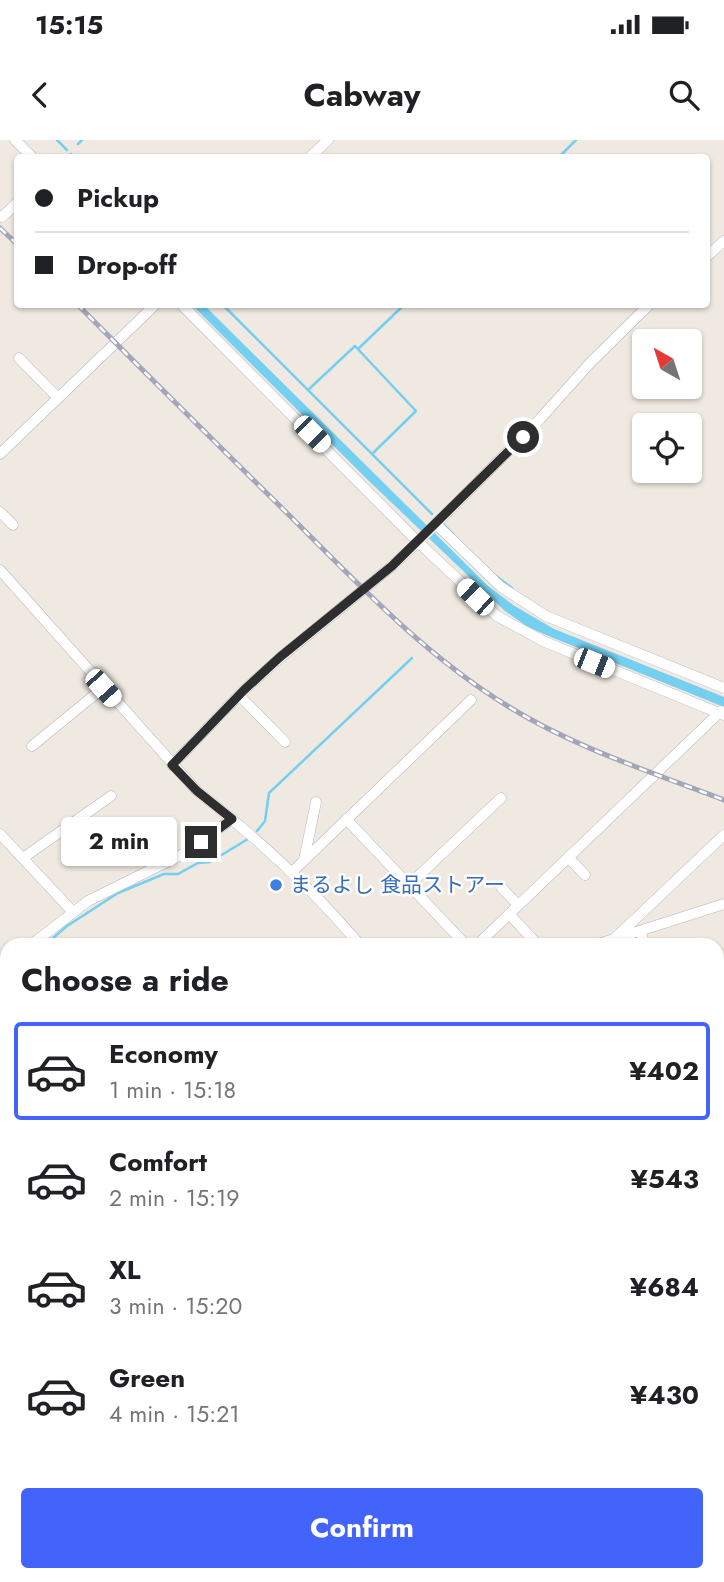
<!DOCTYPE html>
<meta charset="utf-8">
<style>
:root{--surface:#fff;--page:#f6f6f6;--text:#202124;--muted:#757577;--line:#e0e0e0;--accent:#4264fb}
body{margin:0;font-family:Jost,"Noto Sans JP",sans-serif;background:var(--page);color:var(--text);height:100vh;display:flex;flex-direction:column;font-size:26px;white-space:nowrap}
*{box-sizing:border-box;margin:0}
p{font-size:23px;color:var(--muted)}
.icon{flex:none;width:38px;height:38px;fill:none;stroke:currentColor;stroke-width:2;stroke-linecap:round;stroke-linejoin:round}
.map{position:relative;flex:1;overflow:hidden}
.sheet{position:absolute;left:0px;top:798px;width:724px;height:644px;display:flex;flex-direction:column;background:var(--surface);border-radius:21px 21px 0 0;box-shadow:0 2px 5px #0004}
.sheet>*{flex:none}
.guide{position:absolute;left:14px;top:14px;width:696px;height:154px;border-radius:7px;box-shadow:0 2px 5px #0004;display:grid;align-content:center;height:154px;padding:0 21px;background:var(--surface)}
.needle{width:46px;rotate:321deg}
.tools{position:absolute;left:632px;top:189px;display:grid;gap:14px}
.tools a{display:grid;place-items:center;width:70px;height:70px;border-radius:7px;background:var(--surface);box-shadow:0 2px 5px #0004;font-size:35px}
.end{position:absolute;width:32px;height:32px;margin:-16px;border:9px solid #2e2e2e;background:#fff;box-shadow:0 0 0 4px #fff}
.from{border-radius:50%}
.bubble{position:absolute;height:49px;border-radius:7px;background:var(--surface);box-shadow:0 2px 5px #0004;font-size:23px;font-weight:700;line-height:49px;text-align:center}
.car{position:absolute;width:21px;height:42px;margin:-21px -10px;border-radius:9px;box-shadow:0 0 5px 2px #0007;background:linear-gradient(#fff 24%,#345 0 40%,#fff 0 76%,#345 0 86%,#fff 0)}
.guide b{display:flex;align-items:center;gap:24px;height:66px;font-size:26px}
.guide b+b{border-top:2px solid var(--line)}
.guide i{width:18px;height:18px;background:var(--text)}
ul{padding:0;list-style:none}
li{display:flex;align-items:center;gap:21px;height:98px;margin:0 14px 10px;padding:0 7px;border:4px solid transparent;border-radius:7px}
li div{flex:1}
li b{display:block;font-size:26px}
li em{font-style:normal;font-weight:700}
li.selected{border-color:var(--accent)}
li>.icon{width:63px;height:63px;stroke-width:1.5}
h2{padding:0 21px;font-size:32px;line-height:84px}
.primary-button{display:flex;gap:14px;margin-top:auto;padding:14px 21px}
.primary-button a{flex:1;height:80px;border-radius:7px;background:var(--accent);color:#fff;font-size:28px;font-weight:700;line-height:80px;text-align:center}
.status{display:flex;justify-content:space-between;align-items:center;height:49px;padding:0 35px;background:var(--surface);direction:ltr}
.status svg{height:19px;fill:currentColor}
header{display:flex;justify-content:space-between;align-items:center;height:91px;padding:0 21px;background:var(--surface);font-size:32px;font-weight:700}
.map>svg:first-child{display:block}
</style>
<div class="status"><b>15:15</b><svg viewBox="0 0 49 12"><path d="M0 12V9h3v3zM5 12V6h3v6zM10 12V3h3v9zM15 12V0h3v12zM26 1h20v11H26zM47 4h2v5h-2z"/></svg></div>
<header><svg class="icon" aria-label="back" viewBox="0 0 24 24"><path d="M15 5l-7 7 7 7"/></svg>Cabway<svg class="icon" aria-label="search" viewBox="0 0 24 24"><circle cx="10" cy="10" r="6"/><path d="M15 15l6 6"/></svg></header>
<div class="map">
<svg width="724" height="1442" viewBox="0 0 724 1442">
<rect width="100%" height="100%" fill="#efe9e1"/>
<polygon fill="#75cff0" points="192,165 204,165 487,445 513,465 554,489 724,557 724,567 551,497 528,487 505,471 369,341"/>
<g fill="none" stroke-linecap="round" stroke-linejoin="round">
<g stroke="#75cff0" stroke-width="2.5">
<polyline points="57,0 67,10"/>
<polyline points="78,4 82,0"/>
<polyline points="71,14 74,18"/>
<polyline points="558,18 576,0"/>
<polyline points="222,164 432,374"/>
<polyline points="358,209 405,164"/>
<polyline points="308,250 355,206 416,271 373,313"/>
<polyline points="443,384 453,394"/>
<polyline points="495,435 512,448"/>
<polyline points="257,691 265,681 269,653 412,518"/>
<polyline points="45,805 67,786 118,753 164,734 178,734 198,723 210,722 248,699"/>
<polyline points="0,842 7,836"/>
<polyline points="0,976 7,977"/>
</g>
<defs>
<g id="minor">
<polyline points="15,0 33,18"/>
<polyline points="309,18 328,0"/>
<polyline points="2,77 18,62"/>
<polyline points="707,116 724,101"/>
<polyline points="181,164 418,402 497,476 545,502 724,575"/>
<polyline points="19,218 58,258"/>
<polyline points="0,314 156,164"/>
<polyline points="0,372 13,385"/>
<polyline points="436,384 501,447 546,476 724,548"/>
<path d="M0,430L197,651C256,697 312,748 360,805"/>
<polyline points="239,555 285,602"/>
<polyline points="32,606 103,548"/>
<polyline points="172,625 244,550 280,518 392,426 418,402 540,279 590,223 650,164"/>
<polyline points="346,679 466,805"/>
<polyline points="0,694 73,772"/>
<polyline points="568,717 585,735"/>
<polyline points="23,718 111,656"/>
<polyline points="304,720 316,662"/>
<polyline points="292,732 471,560"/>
<polyline points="409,745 501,658"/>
<polyline points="501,747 518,765"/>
<polyline points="509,774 538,805"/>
<polyline points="640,791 645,805"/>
<polyline points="614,799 724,695"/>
<polyline points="31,805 88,761 185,713 232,679"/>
<polyline points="477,805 721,571"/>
<polyline points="595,805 724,764"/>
<polyline points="0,829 7,824"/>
<polyline points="718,903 724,911"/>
<polyline points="0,983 7,984"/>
<polyline points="718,1038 724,1046"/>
<polyline points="0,1066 7,1064"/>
<polyline points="0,1116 7,1124"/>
<polyline points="718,1331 724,1339"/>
<polyline points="718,1406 724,1400"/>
<polyline points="0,1425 7,1432"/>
<polyline points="10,1435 17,1442"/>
<polyline points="244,1435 259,1442"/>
<polyline points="616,1435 619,1442"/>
<polyline points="48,1442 54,1435"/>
<polyline points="104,1442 110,1435"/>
<polyline points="139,1442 146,1435"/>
<polyline points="214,1442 218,1435"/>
<polyline points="346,1442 353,1437"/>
<polyline points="681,1442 688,1435"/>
</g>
<g id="major">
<polyline points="718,1228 724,1223"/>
<polyline points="388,1442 399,1435"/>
</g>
</defs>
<use href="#minor" stroke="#b4b7c1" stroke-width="11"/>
<use href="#major" stroke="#c9c9c9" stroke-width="14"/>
<use href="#minor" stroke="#fff" stroke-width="10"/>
<use href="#major" stroke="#f2d163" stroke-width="12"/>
<defs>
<g id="rail">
<polyline points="0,88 18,105"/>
<path d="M77,164C149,237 222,309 295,381C361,447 425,515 506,565C573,607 651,632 724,660"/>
</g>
</defs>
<use href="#rail" stroke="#a3a6b8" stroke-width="5"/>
<use href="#rail" stroke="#fff" stroke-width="2.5" stroke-dasharray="8" stroke-linecap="butt"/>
</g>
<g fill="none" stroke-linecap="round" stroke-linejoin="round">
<polyline stroke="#2e2e2e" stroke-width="9" points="201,702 232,679 197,651 172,625 244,550 280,517 392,426 523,297"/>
</g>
<circle fill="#3f7fe0" stroke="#fff" stroke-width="2.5" cx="276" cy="745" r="7"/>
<g text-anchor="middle" stroke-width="5" stroke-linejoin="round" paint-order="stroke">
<g font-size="21" fill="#366cbe" stroke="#fff" text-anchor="start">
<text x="290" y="752">まるよし 食品ストアー</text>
</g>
</g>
</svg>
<div class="tools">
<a><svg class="needle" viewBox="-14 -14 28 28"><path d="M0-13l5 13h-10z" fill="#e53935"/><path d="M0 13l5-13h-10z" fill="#757577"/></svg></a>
<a><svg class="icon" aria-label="locate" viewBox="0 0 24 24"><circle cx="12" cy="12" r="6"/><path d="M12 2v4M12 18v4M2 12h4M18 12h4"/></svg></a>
</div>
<i class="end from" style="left:523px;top:297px"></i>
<i class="end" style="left:201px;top:702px"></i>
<div class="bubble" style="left:61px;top:677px;width:116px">2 min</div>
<i class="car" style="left:312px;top:294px;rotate:135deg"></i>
<i class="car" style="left:475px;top:457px;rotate:314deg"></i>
<i class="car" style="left:594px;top:523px;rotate:112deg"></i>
<i class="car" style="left:103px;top:548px;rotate:138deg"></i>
<div class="guide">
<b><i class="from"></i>Pickup</b>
<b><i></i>Drop-off</b>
</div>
<section class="sheet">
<h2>Choose a ride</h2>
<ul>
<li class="selected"><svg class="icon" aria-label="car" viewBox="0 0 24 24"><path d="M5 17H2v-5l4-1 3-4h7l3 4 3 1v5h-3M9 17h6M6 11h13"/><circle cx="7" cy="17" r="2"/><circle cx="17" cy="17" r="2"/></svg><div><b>Economy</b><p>1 min · 15:18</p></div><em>¥402</em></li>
<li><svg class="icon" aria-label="car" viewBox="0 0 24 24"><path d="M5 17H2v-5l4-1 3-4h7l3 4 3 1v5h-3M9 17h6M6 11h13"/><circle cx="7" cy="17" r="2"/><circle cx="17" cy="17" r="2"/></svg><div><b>Comfort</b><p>2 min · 15:19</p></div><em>¥543</em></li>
<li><svg class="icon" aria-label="car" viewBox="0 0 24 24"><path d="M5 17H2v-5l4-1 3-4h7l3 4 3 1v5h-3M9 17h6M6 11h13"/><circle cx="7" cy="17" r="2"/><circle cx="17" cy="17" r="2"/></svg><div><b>XL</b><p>3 min · 15:20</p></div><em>¥684</em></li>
<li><svg class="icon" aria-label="car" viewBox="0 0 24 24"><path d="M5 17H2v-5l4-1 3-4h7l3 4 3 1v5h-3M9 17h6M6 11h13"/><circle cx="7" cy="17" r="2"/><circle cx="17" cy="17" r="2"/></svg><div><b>Green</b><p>4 min · 15:21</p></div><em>¥430</em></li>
</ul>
<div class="primary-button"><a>Confirm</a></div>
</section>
</div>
